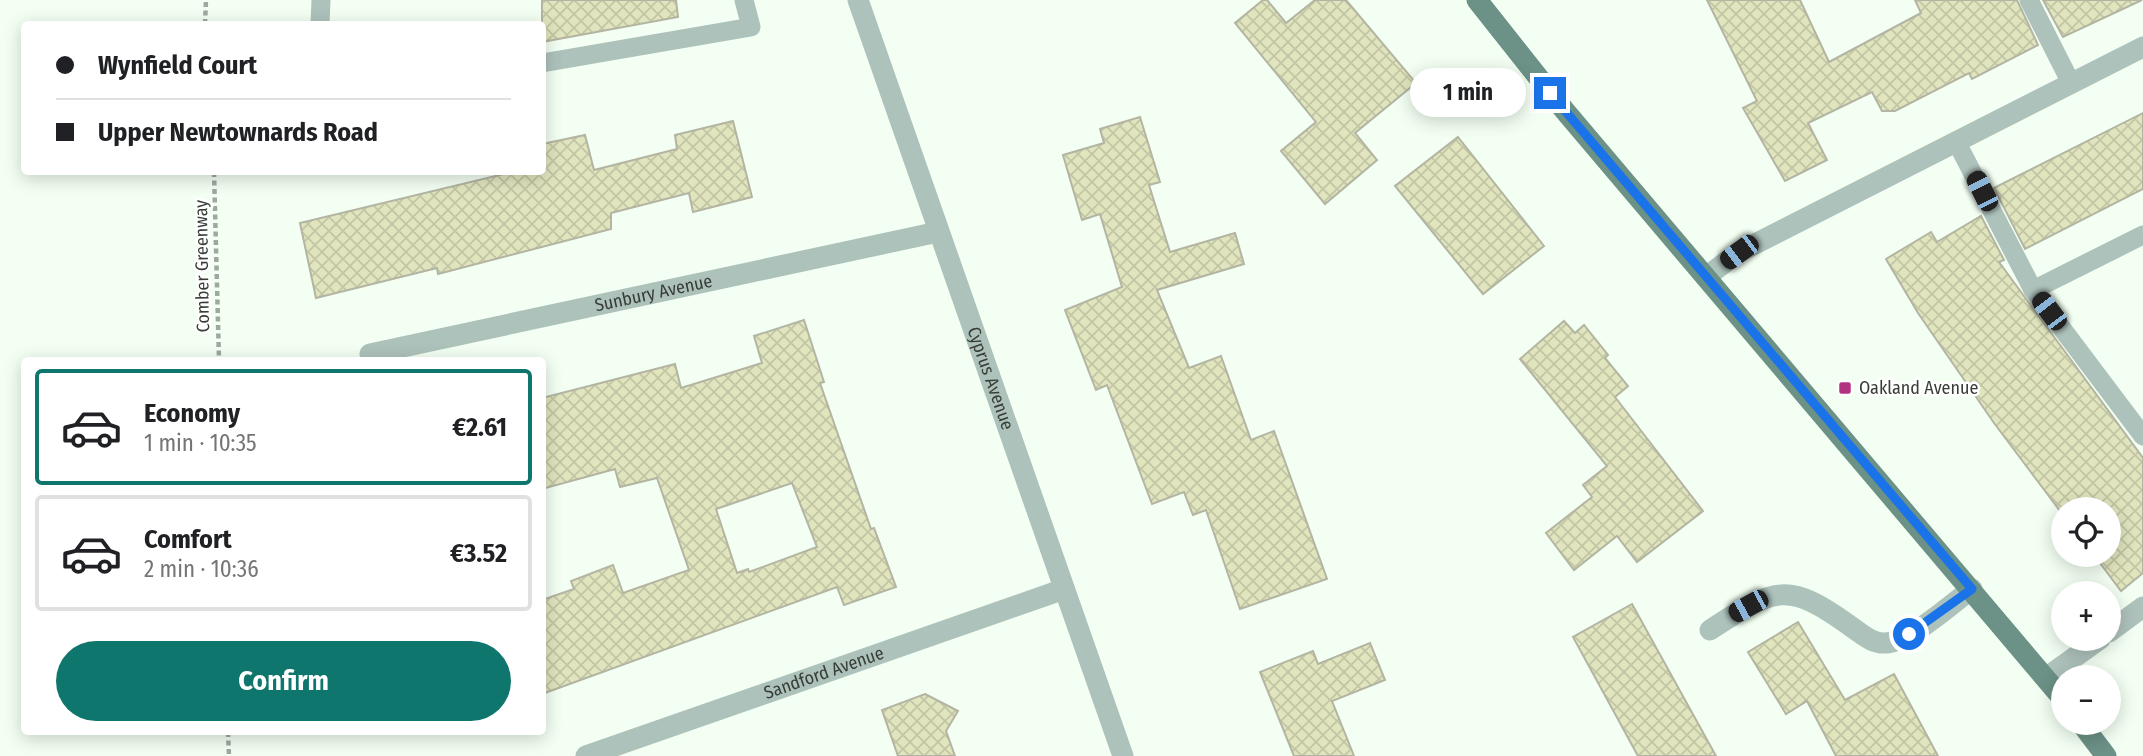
<!DOCTYPE html>
<meta charset="utf-8">
<style>
:root{--surface:#fff;--page:#f6f6f6;--text:#202124;--muted:#757577;--line:#e0e0e0;--accent:#0f766e}
body{margin:0;font-family:"Fira Sans Condensed",sans-serif;background:var(--page);color:var(--text);height:100vh;display:flex;flex-direction:column;font-size:26px;white-space:nowrap}
*{box-sizing:border-box;margin:0}
p{font-size:23px;color:var(--muted)}
.icon{flex:none;width:38px;height:38px;fill:none;stroke:currentColor;stroke-width:2;stroke-linecap:round;stroke-linejoin:round}
.map{position:relative;flex:1;overflow:hidden}
.panel{position:absolute;left:21px;top:357px;width:525px;height:378px;display:flex;flex-direction:column;background:var(--surface);border-radius:7px;box-shadow:0 4px 18px #0003}
.panel>*{flex:none}
.hud{position:absolute;left:21px;top:21px;width:525px;height:154px;border-radius:7px;box-shadow:0 4px 18px #0003;display:grid;align-content:center;height:154px;padding:0 35px;background:var(--surface)}
.tools{position:absolute;left:2051px;top:497px;display:grid;gap:14px}
.tools a{display:grid;place-items:center;width:70px;height:70px;border-radius:50%;background:var(--surface);box-shadow:0 4px 18px #0003;font-size:35px}
.end{position:absolute;width:32px;height:32px;margin:-16px;border:9px solid #1a73e8;background:#fff;box-shadow:0 0 0 4px #fff}
.from{border-radius:50%}
.bubble{position:absolute;height:49px;border-radius:24px;background:var(--surface);box-shadow:0 4px 18px #0003;font-size:23px;font-weight:700;line-height:49px;text-align:center}
.car{position:absolute;width:21px;height:42px;margin:-21px -10px;border-radius:9px;box-shadow:0 0 5px 2px #0007;background:linear-gradient(#222 24%,#8ab4d8 0 40%,#222 0 76%,#8ab4d8 0 86%,#222 0)}
.hud b{display:flex;align-items:center;gap:24px;height:66px;font-size:26px}
.hud b+b{border-top:2px solid var(--line)}
.hud i{width:18px;height:18px;background:var(--text)}
ul{padding:12px 0 0;list-style:none}
li{display:flex;align-items:center;gap:21px;height:116px;margin:0 14px 10px;padding:0 21px;border:4px solid var(--line);border-radius:7px}
li div{flex:1}
li b{display:block;font-size:26px}
li em{font-style:normal;font-weight:700}
li.active{border-color:var(--accent)}
li>.icon{width:63px;height:63px;stroke-width:1.5}
.action{display:flex;gap:14px;margin-top:auto;padding:14px 35px}
.action a{flex:1;height:80px;border-radius:42px;background:var(--accent);color:#fff;font-size:28px;font-weight:700;line-height:80px;text-align:center}
.map>svg:first-child{display:block}
</style>
<div class="map">
<svg width="2143" height="756" viewBox="0 0 2143 756">
<defs>
<pattern id="building-cross-hatch" width="8" height="8" patternUnits="userSpaceOnUse" patternTransform="scale(1.75)"><rect width="8" height="8" fill="#e1e5be"/><path d="M0 0l8 8M0 8l8-8" fill="none" stroke="#c2c6a4"/></pattern>
</defs>
<rect width="100%" height="100%" fill="#f3fff2"/>
<g fill="url(#building-cross-hatch)" stroke="#b3b5a2" stroke-width="2" fill-rule="evenodd">
<polygon points="542,0 676,0 678,17 542,42"/>
<polygon points="1263,0 1267,0 1286,23 1315,0 1346,0 1416,83 1355,133 1377,160 1325,204 1281,151 1316,122 1235,23"/>
<polygon points="1707,0 1800,0 1829,62 1921,13 1915,0 2017,0 2038,45 1972,79 1969,73 1895,111 1882,111 1872,92 1808,123 1827,160 1785,181 1743,108 1757,101"/>
<polygon points="2043,0 2142,0 2063,37"/>
<polygon points="2143,113 2143,189 2025,249 1994,188"/>
<polygon points="1140,117 1160,182 1149,185 1170,252 1235,233 1244,264 1157,290 1189,368 1221,356 1251,440 1274,431 1327,579 1240,609 1206,510 1193,515 1184,492 1152,504 1107,385 1096,390 1065,310 1122,287 1100,214 1082,220 1063,155 1104,143 1100,129"/>
<polygon points="733,121 752,197 693,212 689,193 611,213 611,229 438,274 437,268 316,298 300,223 512,172 542,172 542,144 585,135 594,170 677,149 675,135"/>
<polygon points="1458,137 1544,246 1483,294 1395,186"/>
<polygon points="1981,216 2004,260 1999,262 2143,458 2143,573 2121,591 2094,555 2109,555 2109,509 2063,509 2063,515 1994,423 1918,313 1886,259 1931,232 1937,242"/>
<path d="M804,320L824,382L820,383L871,529L874,528L896,587L844,605L837,587L542,694V600L574,589L571,581L613,565L623,593L689,570L657,478L620,487L615,469L542,489V398L675,364L681,388L762,363L754,336ZM792,483L817,547L749,572L748,569L737,573L716,509Z"/>
<polygon points="1564,321 1575,333 1584,325 1608,355 1605,358 1628,386 1615,397 1703,511 1637,562 1617,536 1574,570 1546,533 1592,497 1583,485 1607,466 1520,359"/>
<polygon points="1632,604 1716,756 1638,756 1573,637"/>
<polygon points="1798,622 1845,700 1894,674 1938,756 1836,756 1807,701 1786,714 1748,652"/>
<polygon points="1370,643 1385,680 1332,701 1354,756 1294,756 1260,672 1313,651 1318,664"/>
<polygon points="925,694 958,711 946,731 955,756 898,756 882,710"/>
</g>
<g fill="none" stroke-linecap="round" stroke-linejoin="round">
<g stroke="#9fa89e" stroke-width="4.5" stroke-dasharray="5 3.5" stroke-linecap="butt">
<polyline points="205,24 206,0"/>
<polyline points="214,172 219,360"/>
<polyline points="228,732 229,756"/>
</g>
<g stroke="#aec2bc" stroke-width="19">
<polyline points="2029,0 2071,83"/>
<polyline points="320,24 321,0"/>
<polyline points="542,63 751,27 744,0"/>
<polyline points="1956,141 2033,290 2143,436"/>
<polyline points="2033,290 2143,235"/>
</g>
<g stroke="#aec2bc" stroke-width="21">
<path id="s1" d="M858,0L1123,756"/>
<polyline points="1706,277 1739,252 2143,47"/>
<path id="s2" d="M370,354L938,232"/>
<path d="M1710,630C1776,587 1787,580 1853,628C1863,635 1873,644 1886,643C1910,642 1952,603 1972,589"/>
<polyline points="2109,632 2143,607"/>
<polyline points="2047,677 2100,639"/>
<path id="s3" d="M586,756L1064,589"/>
</g>
<g stroke="#6c9186" stroke-width="21">
<polyline points="1477,0 1565,111 2063,699"/>
<polyline points="2081,723 2106,756"/>
</g>
</g>
<g fill="none" stroke-linecap="round" stroke-linejoin="round">
<polyline stroke="#1a73e8" stroke-width="9" points="1550,93 1972,589 1909,634"/>
</g>
<rect fill="#b03281" stroke="#fff" stroke-width="2.5" x="1838" y="381" width="14" height="14" rx="3.5"/>
<g text-anchor="middle" stroke-width="5" stroke-linejoin="round" paint-order="stroke">
<g font-size="18" fill="#383e37" stroke="#fff">
<text transform="translate(202 266) rotate(-91)" y="6">Comber Greenway</text>
<text dy="6" stroke="none"><textPath href="#s2" startOffset="290">Sunbury Avenue</textPath></text>
<text dy="6" stroke="none"><textPath href="#s1" startOffset="401">Cyprus Avenue</textPath></text>
<text dy="6" stroke="none"><textPath href="#s3" startOffset="252">Sandford Avenue</textPath></text>
</g>
<g font-size="18" fill="#383e37" stroke="#fff" text-anchor="start">
<text x="1859" y="394">Oakland Avenue</text>
</g>
</g>
</svg>
<div class="tools">
<a><svg class="icon" aria-label="locate" viewBox="0 0 24 24"><circle cx="12" cy="12" r="6"/><path d="M12 2v4M12 18v4M2 12h4M18 12h4"/></svg></a>
<a>+</a>
<a>−</a>
</div>
<i class="end from" style="left:1909px;top:634px"></i>
<i class="end" style="left:1550px;top:93px"></i>
<div class="bubble" style="left:1410px;top:68px;width:116px">1 min</div>
<i class="car" style="left:1982px;top:191px;rotate:333deg"></i>
<i class="car" style="left:1739px;top:252px;rotate:233deg"></i>
<i class="car" style="left:2049px;top:311px;rotate:323deg"></i>
<i class="car" style="left:1748px;top:606px;rotate:241deg"></i>
<div class="hud">
<b><i class="from"></i>Wynfield Court</b>
<b><i></i>Upper Newtownards Road</b>
</div>
<section class="panel">
<ul>
<li class="active"><svg class="icon" aria-label="car" viewBox="0 0 24 24"><path d="M5 17H2v-5l4-1 3-4h7l3 4 3 1v5h-3M9 17h6M6 11h13"/><circle cx="7" cy="17" r="2"/><circle cx="17" cy="17" r="2"/></svg><div><b>Economy</b><p>1 min · 10:35</p></div><em>€2.61</em></li>
<li><svg class="icon" aria-label="car" viewBox="0 0 24 24"><path d="M5 17H2v-5l4-1 3-4h7l3 4 3 1v5h-3M9 17h6M6 11h13"/><circle cx="7" cy="17" r="2"/><circle cx="17" cy="17" r="2"/></svg><div><b>Comfort</b><p>2 min · 10:36</p></div><em>€3.52</em></li>
</ul>
<div class="action"><a>Confirm</a></div>
</section>
</div>
